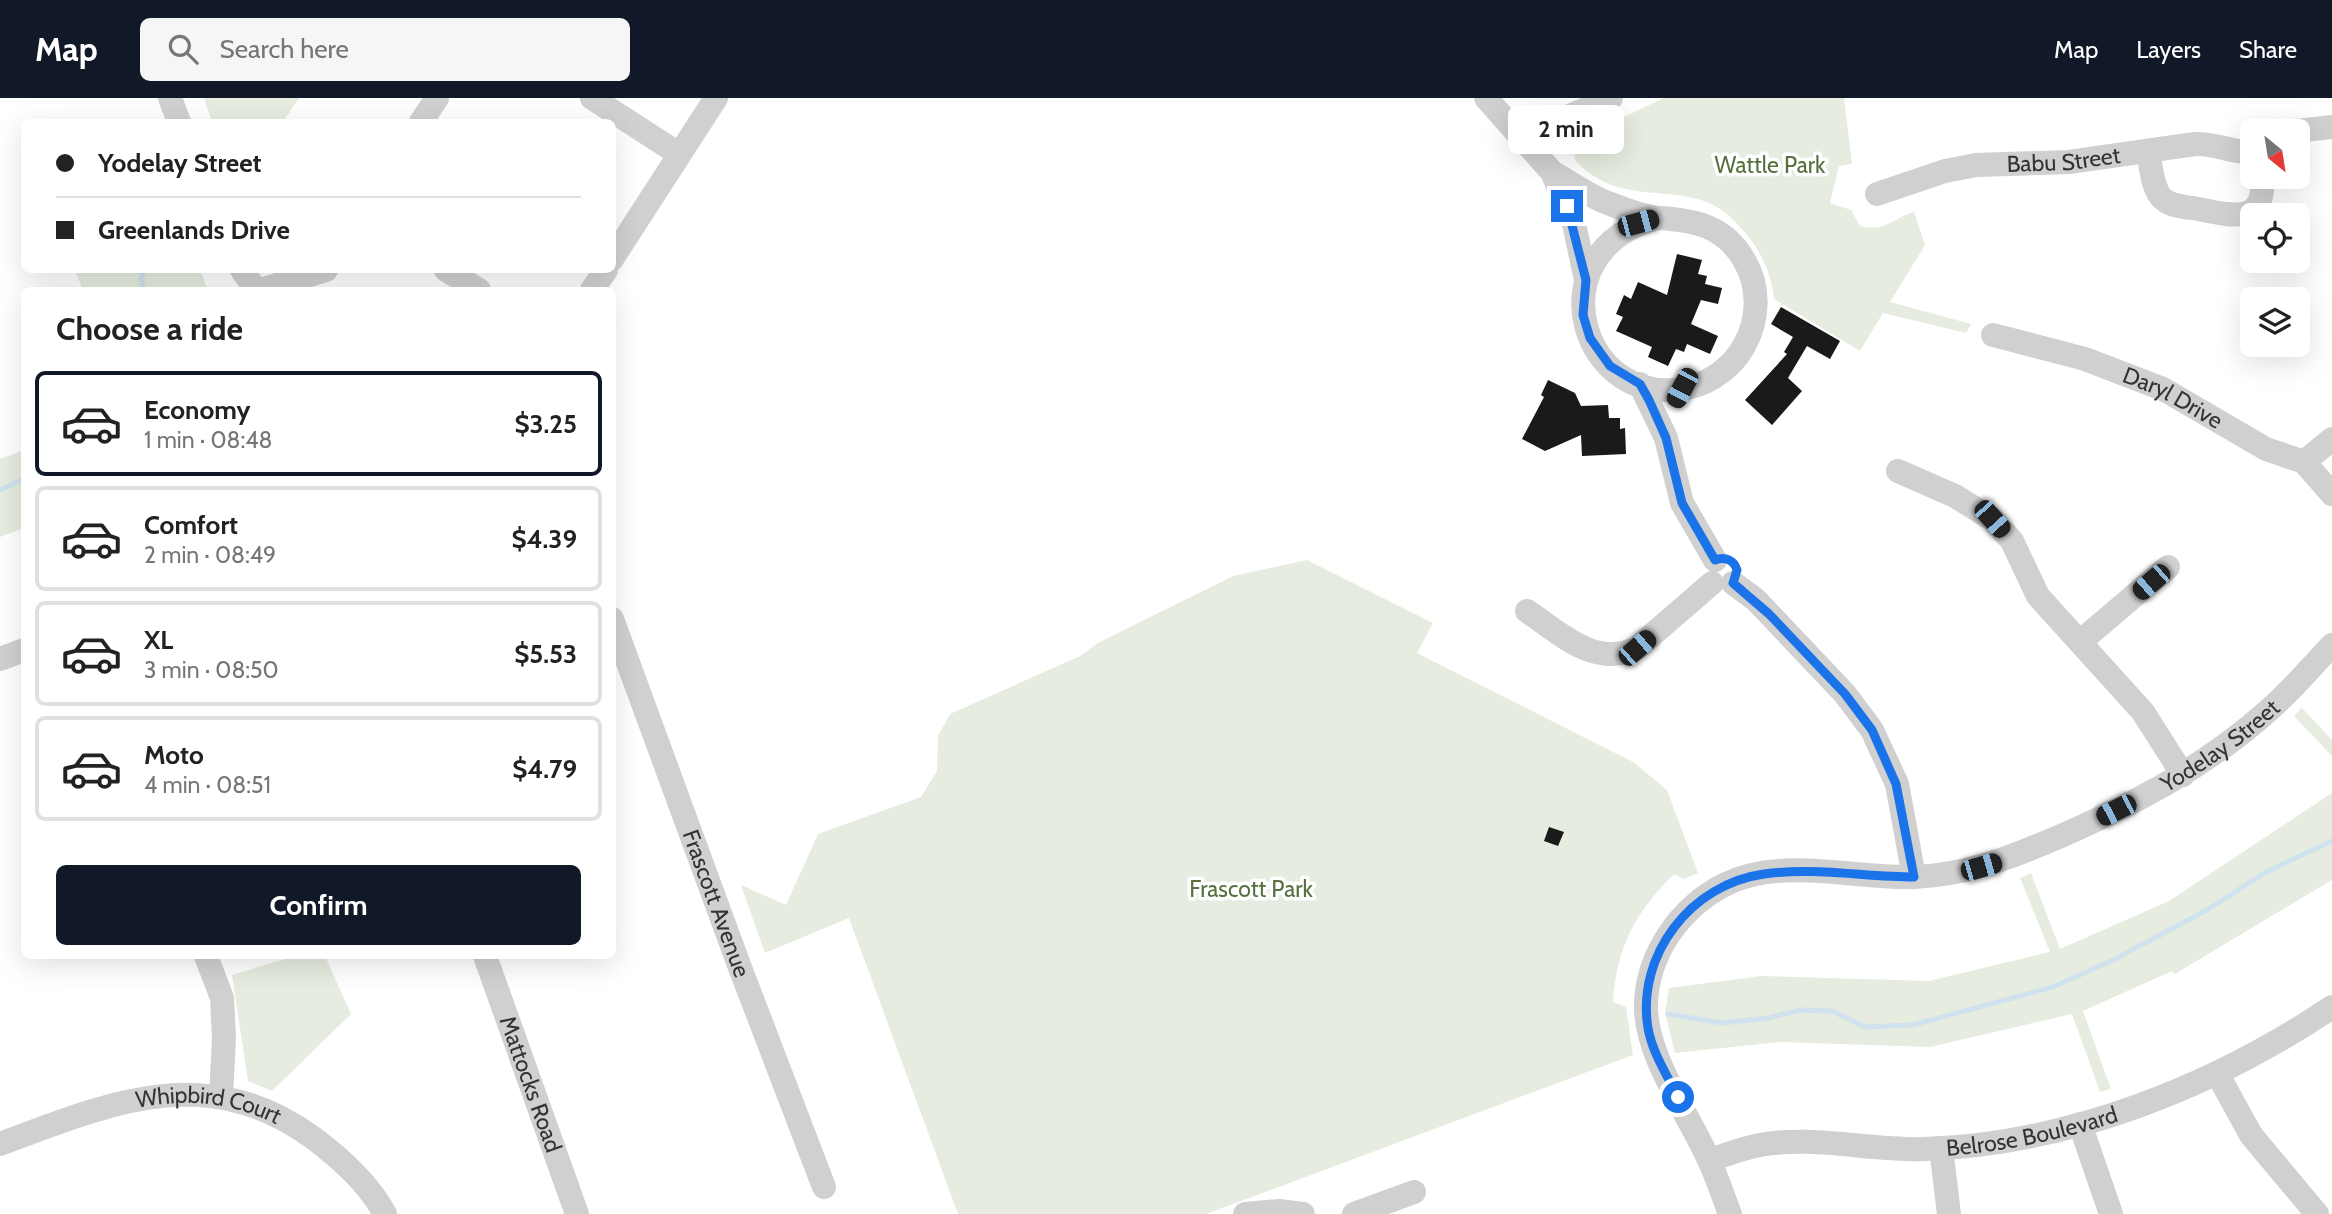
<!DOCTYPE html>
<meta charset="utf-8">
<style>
:root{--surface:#fff;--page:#f6f6f6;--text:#222;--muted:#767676;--line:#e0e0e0;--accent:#111827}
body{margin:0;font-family:Cabin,sans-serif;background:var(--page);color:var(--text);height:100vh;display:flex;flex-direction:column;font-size:26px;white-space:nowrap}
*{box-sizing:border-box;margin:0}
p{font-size:23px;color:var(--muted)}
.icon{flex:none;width:38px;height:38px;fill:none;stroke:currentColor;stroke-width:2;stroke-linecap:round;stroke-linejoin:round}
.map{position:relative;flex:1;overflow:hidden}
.sheet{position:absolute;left:21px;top:189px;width:595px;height:672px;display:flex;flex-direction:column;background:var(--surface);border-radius:10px;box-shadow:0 7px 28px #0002}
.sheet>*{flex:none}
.guide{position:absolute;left:21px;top:21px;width:595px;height:154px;border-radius:10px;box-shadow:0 7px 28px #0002;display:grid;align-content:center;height:154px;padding:0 35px;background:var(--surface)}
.needle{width:46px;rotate:150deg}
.buttons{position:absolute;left:2240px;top:21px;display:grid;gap:14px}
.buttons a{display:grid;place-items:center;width:70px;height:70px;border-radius:10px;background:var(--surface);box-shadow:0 7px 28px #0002;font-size:35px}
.end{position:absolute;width:32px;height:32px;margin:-16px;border:9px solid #1a73e8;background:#fff;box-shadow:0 0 0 4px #fff}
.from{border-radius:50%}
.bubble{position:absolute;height:49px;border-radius:10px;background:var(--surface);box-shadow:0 7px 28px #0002;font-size:23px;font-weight:700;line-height:49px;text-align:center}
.car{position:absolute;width:21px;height:42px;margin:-21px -10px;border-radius:9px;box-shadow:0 0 5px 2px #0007;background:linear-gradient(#222 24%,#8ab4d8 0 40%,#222 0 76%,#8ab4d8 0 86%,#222 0)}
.guide b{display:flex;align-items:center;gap:24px;height:66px;font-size:26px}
.guide b+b{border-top:2px solid var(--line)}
.guide i{width:18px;height:18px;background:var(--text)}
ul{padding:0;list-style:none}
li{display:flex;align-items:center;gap:21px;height:105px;margin:0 14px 10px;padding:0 21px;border:4px solid var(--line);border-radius:10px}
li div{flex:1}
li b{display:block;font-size:26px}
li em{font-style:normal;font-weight:700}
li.selected{border-color:var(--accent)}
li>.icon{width:63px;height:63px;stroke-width:1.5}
h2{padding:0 35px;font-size:32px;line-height:84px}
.button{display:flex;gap:14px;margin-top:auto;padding:14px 35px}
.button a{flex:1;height:80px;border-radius:10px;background:var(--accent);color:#fff;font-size:28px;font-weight:700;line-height:80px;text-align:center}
header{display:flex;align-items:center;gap:42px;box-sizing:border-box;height:98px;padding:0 35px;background:var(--accent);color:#fff}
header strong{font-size:33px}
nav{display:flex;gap:38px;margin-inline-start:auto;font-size:24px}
.search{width:490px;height:63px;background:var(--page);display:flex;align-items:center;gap:18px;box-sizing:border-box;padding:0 24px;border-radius:10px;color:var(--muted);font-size:26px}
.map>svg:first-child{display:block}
</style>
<header>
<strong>Map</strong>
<div class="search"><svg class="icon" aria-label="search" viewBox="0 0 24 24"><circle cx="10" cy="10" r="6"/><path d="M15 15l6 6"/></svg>Search here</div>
<nav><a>Map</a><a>Layers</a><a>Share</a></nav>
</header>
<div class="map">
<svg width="2332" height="1116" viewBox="0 0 2332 1116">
<rect width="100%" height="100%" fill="#fff"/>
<g fill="#e6ecdf">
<polygon points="204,0 299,0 283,24 212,24"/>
<path d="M1664,0H1844L1852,66L1839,68L1830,105L1851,112L1860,128C1888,134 1890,121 1914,114L1925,147L1890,204L1971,226L1966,235L1883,215L1860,253L1774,201C1772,178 1762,155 1747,137C1739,128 1730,117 1720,111C1678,83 1619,111 1575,62L1574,48L1581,39Z"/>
<polygon points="75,172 200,172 208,192 83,192"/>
<polygon points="24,352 24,430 0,439 0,361"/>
<path d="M1307,462L1433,525L1417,555L1633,664L1667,692L1698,775L1684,781L1674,776C1635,815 1617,848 1613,904L1626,909L1633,957L1206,1116H958L849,820L765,855L741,787L786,807L818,736L921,699L937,673L938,638L950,616L1080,558L1098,545L1233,478Z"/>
<polygon points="2302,610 2332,642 2332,658 2294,618"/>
<polygon points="2332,695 2332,782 2175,876 2172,873 2083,913 2111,991 2100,994 2072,916 1930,949 1781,944 1675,955 1665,915 1669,890 1761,878 1929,883 2050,854 2020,780 2031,775 2060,851 2169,803"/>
<polygon points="295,858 325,858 351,916 272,993 248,983 232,877"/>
</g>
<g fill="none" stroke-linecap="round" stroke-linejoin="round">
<g stroke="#cfe2ee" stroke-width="5">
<polyline points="144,172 141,181 144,192"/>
<polyline points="0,392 24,381"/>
<polyline points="1668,916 1722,925 1768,920 1801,912 1832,913 1865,929 1913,927 2053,889 2113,862 2207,812 2266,774 2332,743"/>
</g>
</g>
<g fill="#1a1a1a">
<polygon points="1677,156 1702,162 1698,176 1707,178 1705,186 1722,190 1718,206 1701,202 1691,226 1718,238 1710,256 1687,246 1684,254 1676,251 1668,268 1648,259 1652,249 1616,233 1623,219 1616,216 1624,197 1631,201 1638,184 1667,197"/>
<polygon points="1781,209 1840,243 1830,261 1807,248 1788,280 1802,293 1772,327 1745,302 1787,256 1784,254 1793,239 1771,226"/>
<polygon points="1548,282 1575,295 1581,308 1608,307 1609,320 1620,320 1620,331 1625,330 1626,356 1582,358 1581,337 1545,353 1522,341 1544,299 1541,297"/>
<polygon points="1549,729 1564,734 1558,748 1544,743"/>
</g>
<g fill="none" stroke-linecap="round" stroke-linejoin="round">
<g stroke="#d0d0d0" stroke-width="24">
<polyline points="170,0 179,24"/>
<polyline points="592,0 679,56"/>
<polyline points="1486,0 1552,74 1574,126 1586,182"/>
<polyline points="421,24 437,0"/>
<polyline points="2296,33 2332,29"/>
<polyline points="1521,39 1611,0"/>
<path d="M2148,54C2151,67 2152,90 2162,100C2171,109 2186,109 2198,111C2232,118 2266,127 2262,79"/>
<path d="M1552,74C1570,84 1589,98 1608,105C1623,111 1643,119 1659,120C1694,122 1725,128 1744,162C1760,188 1759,222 1744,248C1733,268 1713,283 1691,289C1582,317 1531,153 1658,120"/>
<path id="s1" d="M1877,96L1945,73L1976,67L2069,64L2195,46C2215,45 2232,55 2252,54"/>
<polyline points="612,161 716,0"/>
<polyline points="242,172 256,192"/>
<polyline points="446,172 479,192"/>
<polyline points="261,192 326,172"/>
<polyline points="592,192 606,172"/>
<path id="s2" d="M1993,237L2085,261L2163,291L2266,351L2304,364L2332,396"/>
<polyline points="1640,286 1666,340 1682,405 1715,462"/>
<polyline points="2304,364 2332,341"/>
<polyline points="1898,373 1955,398 1992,421 2012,443 2038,498 2143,614 2183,677"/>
<polyline points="1733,485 1756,502 1845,596 1872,632 1897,686 1914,779"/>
<path d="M1527,513C1561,536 1595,570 1637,550L1712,485"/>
<path id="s3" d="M612,521L739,867L824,1089"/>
<polyline points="2081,543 2168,469"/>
<polyline points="0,561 24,552"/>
<polyline points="206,858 222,900 224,940 221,999"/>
<path id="s4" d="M485,858L577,1116"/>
<polyline points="2217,975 2251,1037 2317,1116"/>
<polyline points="2080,1026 2111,1116"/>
<path id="s5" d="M0,1046C109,1005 206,963 312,1039C339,1059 369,1086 385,1116"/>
<polyline points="1941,1050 1949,1116"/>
<path id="s6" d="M1709,1062C1726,1057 1743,1050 1760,1047C1813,1037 1871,1053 1925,1051C2069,1046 2213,989 2332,909"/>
<polyline points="1245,1116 1279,1113 1303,1116"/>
<polyline points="1354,1116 1414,1094"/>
<path id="s7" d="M1730,1116C1723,1098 1717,1079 1709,1062C1688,1015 1644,956 1646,905C1648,855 1680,810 1724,787C1781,758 1854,781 1914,779C1967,777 2012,759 2061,738C2136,705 2208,667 2269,612C2292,592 2311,569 2332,547"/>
</g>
</g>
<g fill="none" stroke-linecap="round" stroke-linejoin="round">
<path stroke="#1a73e8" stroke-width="9" d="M1567,108L1586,182L1583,217L1590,240L1610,268L1640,286L1649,302L1666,340L1682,405L1715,462C1725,458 1734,462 1737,472L1733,485L1769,516L1845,596L1872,632L1896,686L1914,779C1865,779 1813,769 1764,776C1691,786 1636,857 1648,930C1652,954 1667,977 1678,999"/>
</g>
<g text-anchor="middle" stroke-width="7" stroke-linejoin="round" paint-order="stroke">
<g font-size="23" fill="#333" stroke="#fff">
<text dy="8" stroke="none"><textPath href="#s1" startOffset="191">Babu Street</textPath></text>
<text dy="8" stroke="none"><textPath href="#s2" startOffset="191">Daryl Drive</textPath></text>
<text dy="8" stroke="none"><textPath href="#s7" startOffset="906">Yodelay Street</textPath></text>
<text dy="8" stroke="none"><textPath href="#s3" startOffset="303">Frascott Avenue</textPath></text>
<text dy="8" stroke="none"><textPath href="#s4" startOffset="136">Mattocks Road</textPath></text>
<text dy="8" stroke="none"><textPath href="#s5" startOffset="217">Whipbird Court</textPath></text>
<text dy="8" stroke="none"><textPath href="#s6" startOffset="327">Belrose Boulevard</textPath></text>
</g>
<g font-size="23" fill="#56703f" stroke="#fff">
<text x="1770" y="75">Wattle Park</text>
<text x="1251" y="799">Frascott Park</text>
</g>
</g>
</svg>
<div class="buttons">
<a><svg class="needle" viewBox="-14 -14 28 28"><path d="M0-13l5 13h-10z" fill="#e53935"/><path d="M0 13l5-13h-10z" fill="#767676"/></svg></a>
<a><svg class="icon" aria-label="locate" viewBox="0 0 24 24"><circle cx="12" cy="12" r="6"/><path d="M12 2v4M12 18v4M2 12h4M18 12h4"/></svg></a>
<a><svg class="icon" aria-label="layers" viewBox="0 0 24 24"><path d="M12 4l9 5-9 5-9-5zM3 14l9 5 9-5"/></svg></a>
</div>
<i class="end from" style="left:1678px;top:999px"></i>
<i class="end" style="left:1567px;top:108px"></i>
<div class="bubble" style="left:1508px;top:7px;width:116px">2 min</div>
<i class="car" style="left:1638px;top:125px;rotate:75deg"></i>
<i class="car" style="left:1682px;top:290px;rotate:208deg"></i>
<i class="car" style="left:1992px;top:421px;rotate:138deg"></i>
<i class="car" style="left:2151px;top:484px;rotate:229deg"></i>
<i class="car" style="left:1637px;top:550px;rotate:49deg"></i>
<i class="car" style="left:2116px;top:712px;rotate:243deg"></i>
<i class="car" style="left:1981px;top:769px;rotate:74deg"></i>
<div class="guide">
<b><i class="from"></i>Yodelay Street</b>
<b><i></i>Greenlands Drive</b>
</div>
<section class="sheet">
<h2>Choose a ride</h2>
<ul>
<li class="selected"><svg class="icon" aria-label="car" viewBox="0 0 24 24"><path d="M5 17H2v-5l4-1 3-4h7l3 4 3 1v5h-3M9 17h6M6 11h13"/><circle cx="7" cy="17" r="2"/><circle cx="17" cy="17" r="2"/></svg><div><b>Economy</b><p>1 min · 08:48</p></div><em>$3.25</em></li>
<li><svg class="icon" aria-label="car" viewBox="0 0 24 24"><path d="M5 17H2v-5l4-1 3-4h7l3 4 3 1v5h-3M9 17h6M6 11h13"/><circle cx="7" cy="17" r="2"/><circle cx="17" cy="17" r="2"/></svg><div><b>Comfort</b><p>2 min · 08:49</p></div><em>$4.39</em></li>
<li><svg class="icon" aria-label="car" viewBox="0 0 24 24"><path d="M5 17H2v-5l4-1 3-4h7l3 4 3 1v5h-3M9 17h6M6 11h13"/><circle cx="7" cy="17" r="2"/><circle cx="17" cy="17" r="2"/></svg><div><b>XL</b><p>3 min · 08:50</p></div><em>$5.53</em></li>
<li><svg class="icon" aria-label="car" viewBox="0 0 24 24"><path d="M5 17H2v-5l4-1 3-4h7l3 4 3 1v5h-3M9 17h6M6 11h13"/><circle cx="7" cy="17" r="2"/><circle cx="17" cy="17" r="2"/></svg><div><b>Moto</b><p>4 min · 08:51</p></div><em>$4.79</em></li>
</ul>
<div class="button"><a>Confirm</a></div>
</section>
</div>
